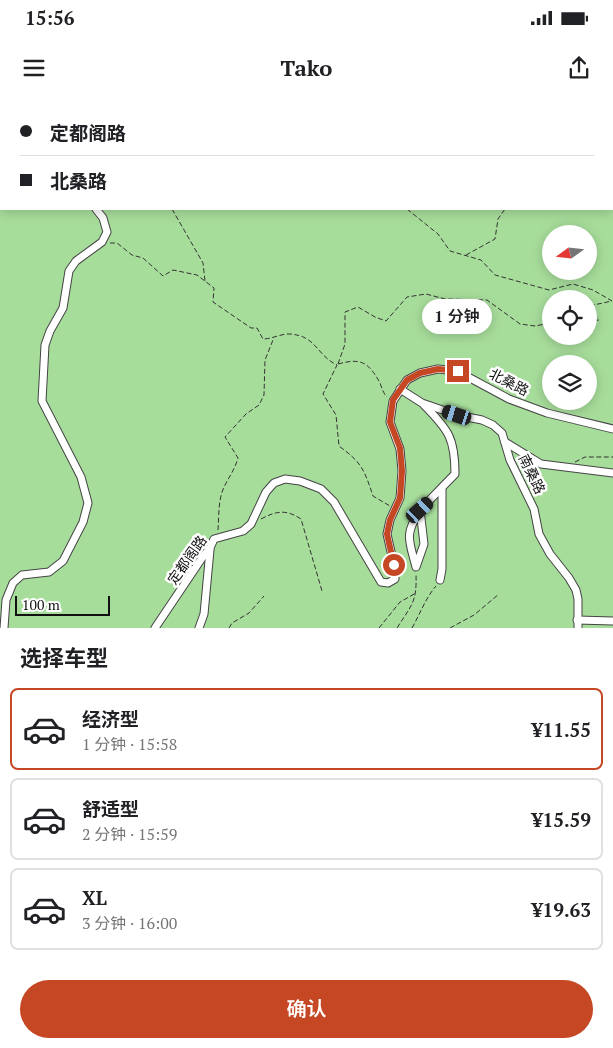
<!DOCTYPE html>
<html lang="zh">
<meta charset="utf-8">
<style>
:root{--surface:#fff;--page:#f2f2f2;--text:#202124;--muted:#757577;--line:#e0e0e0;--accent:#c54724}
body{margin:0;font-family:"PT Serif","Noto Sans SC",serif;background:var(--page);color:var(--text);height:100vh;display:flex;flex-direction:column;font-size:19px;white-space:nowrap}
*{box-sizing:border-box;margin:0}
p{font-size:16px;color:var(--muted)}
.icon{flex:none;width:28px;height:28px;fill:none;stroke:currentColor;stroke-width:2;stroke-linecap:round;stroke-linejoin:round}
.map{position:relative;height:528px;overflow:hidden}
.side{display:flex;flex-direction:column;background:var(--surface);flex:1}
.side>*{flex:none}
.banner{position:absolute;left:0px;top:0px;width:614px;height:110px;box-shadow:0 2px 12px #0003;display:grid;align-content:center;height:110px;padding:0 20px;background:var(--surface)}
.needle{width:32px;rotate:255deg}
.controls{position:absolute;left:542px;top:125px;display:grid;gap:10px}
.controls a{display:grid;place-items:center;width:55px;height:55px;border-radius:50%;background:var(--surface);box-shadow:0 2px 12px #0003;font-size:25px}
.scale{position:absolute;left:15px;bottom:12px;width:95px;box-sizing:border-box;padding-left:5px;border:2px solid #111;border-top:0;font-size:14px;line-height:18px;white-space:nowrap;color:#111;-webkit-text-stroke:4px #fff;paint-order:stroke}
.end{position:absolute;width:22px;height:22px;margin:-11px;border:6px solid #c54724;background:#fff;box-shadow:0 0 0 2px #fff}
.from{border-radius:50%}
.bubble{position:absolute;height:35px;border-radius:18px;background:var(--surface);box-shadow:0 2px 12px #0003;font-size:16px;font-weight:600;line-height:35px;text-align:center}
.car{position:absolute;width:15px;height:30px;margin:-15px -8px;border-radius:6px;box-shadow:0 0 4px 1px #0007;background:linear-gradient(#222 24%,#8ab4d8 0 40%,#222 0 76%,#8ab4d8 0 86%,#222 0)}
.banner b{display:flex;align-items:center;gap:18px;height:48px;font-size:19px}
.banner b+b{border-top:1px solid var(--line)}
.banner i{width:12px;height:12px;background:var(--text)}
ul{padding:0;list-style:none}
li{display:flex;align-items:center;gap:15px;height:82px;margin:0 10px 8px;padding:0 10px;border:2px solid var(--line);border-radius:8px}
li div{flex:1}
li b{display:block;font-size:19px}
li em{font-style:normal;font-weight:600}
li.on{border-color:var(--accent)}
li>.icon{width:45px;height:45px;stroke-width:1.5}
h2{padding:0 20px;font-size:22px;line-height:60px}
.primary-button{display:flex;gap:10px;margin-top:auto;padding:10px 20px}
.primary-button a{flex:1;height:58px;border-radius:30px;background:var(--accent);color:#fff;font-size:20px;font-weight:600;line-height:58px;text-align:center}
.status{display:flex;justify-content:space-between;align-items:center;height:35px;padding:0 25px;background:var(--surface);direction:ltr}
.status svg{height:14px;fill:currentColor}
header{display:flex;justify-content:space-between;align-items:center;height:65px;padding:0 20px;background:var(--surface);font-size:22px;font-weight:600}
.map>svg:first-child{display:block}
</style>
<div class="status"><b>15:56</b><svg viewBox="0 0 49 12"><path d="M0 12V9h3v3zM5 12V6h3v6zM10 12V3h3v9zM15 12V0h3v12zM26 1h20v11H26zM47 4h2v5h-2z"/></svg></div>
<header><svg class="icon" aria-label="menu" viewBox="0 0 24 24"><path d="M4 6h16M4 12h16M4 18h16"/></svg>Tako<svg class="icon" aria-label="share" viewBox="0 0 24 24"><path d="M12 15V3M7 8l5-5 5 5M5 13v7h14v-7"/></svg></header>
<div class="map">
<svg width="613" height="528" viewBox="0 0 613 528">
<rect width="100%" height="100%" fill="#fefff5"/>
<path fill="#a7dd9b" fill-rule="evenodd" d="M0,0H613V528H0ZM1,1H612V109H1ZM551,134H589V171H551ZM551,199H589V236H551ZM551,264H589V301H551Z"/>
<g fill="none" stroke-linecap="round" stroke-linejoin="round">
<defs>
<g id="minor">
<polyline points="0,28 1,29"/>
<polyline points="400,289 422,303 457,315 482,320 493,325 502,333 510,360 534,409 539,434 550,454 569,478 576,490 578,499 578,528"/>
<polyline points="505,342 541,364 613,373"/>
<path d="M420,410C404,435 409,440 416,467L424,444L420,410L455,374C455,339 449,330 424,305"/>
<polyline points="440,480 442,469 442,390"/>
<polyline points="577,520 613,521"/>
<polyline points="4,528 6,500 13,483 22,475 49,472 63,461 83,422 88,403 81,377 42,301 45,245 50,231 63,208 69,171 76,161 102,142 107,132 103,118 96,109"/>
<polyline points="155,528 202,458 210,448 214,439 243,431 251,424 266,392 274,383 285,379 300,381 321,389 334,402 381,482 388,483 395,479 394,465 387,434 390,420 400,398 402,371 400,349 390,322 393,301 407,280 420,273 438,269 457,271 509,299 547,313 613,329"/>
<polyline points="199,528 204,514 210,450"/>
</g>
</defs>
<use href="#minor" stroke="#444" stroke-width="9"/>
<g stroke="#333" stroke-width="1" stroke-dasharray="5 2.5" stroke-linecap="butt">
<polyline points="410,0 415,1"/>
<polyline points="170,1 171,0"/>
<polyline points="172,109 203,163 205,181"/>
<polyline points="407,109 438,134 450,151 481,160 495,175 549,190 573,184 593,190 612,201 589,206"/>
<path d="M110,143H117L132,155L143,158L163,176L173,170L197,175L214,188L213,202L251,228H257L263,239C272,239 283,233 290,234C317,236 316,255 337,265L323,294L336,315L339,346C362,363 364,369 373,396L390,406"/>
<polyline points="466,155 495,139 498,119 505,109"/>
<polyline points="589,209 599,220 589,221"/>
<polyline points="338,264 345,244 345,212 358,207 375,217 386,221 407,197 426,194 445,199 487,200 520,224 535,226 551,223"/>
<path d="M338,264C360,258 368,261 380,283C382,288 383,293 387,297"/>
<polyline points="575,362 585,357 613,357"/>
<path d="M261,419C276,411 286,409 301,419L322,491"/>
<path d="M218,430C219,416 218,400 224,387C229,377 235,369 238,358L225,337L246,314L259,305L264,295L265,260L273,240"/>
<polyline points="229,528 232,523 249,513 264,496"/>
<polyline points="379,528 400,502 416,493"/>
<path d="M397,528C412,504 417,503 416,473"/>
<path d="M412,528C420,514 425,499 436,486"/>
<polyline points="450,528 474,515 499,494"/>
</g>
<use href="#minor" stroke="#fff" stroke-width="7"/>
</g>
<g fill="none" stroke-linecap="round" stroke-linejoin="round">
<polyline stroke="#c54724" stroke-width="6" points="394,465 387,434 390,420 400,398 402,371 400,348 390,322 393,300 407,280 420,273 438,269 458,271"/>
</g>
<g text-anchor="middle" stroke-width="5" stroke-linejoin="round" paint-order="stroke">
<g font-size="14" fill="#111" stroke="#fff">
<text transform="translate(509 282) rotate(27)" y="5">北桑路</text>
<text transform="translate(532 374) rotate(64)" y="5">南桑路</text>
<text transform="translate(187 460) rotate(-55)" y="5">定都阁路</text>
</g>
</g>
</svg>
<div class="controls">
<a><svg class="needle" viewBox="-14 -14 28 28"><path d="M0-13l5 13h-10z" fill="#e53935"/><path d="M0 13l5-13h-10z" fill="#757577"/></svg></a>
<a><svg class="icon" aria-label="locate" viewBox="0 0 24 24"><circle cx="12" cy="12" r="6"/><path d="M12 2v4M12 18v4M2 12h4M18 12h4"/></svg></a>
<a><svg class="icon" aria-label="layers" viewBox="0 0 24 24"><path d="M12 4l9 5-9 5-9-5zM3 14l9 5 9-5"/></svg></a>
</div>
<div class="scale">100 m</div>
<i class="end from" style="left:394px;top:465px"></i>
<i class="end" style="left:458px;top:271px"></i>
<div class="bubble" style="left:422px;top:199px;width:70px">1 分钟</div>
<i class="car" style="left:457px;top:315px;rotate:288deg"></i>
<i class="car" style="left:420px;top:410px;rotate:48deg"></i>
<div class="banner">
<b><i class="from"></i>定都阁路</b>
<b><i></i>北桑路</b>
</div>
</div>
<section class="side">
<h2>选择车型</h2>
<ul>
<li class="on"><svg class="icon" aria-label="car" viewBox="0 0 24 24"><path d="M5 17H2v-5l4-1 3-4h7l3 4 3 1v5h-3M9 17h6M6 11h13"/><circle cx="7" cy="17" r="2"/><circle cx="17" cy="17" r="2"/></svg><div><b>经济型</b><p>1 分钟 · 15:58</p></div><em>¥11.55</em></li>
<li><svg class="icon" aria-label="car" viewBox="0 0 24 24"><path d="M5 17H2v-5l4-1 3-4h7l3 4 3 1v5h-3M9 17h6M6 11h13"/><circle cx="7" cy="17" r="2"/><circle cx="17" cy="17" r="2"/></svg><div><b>舒适型</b><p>2 分钟 · 15:59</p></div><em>¥15.59</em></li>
<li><svg class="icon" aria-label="car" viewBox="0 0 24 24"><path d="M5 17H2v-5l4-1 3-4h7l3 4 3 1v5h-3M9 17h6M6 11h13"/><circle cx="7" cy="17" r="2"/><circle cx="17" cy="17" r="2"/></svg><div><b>XL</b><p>3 分钟 · 16:00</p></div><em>¥19.63</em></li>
</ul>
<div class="primary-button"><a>确认</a></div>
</section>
